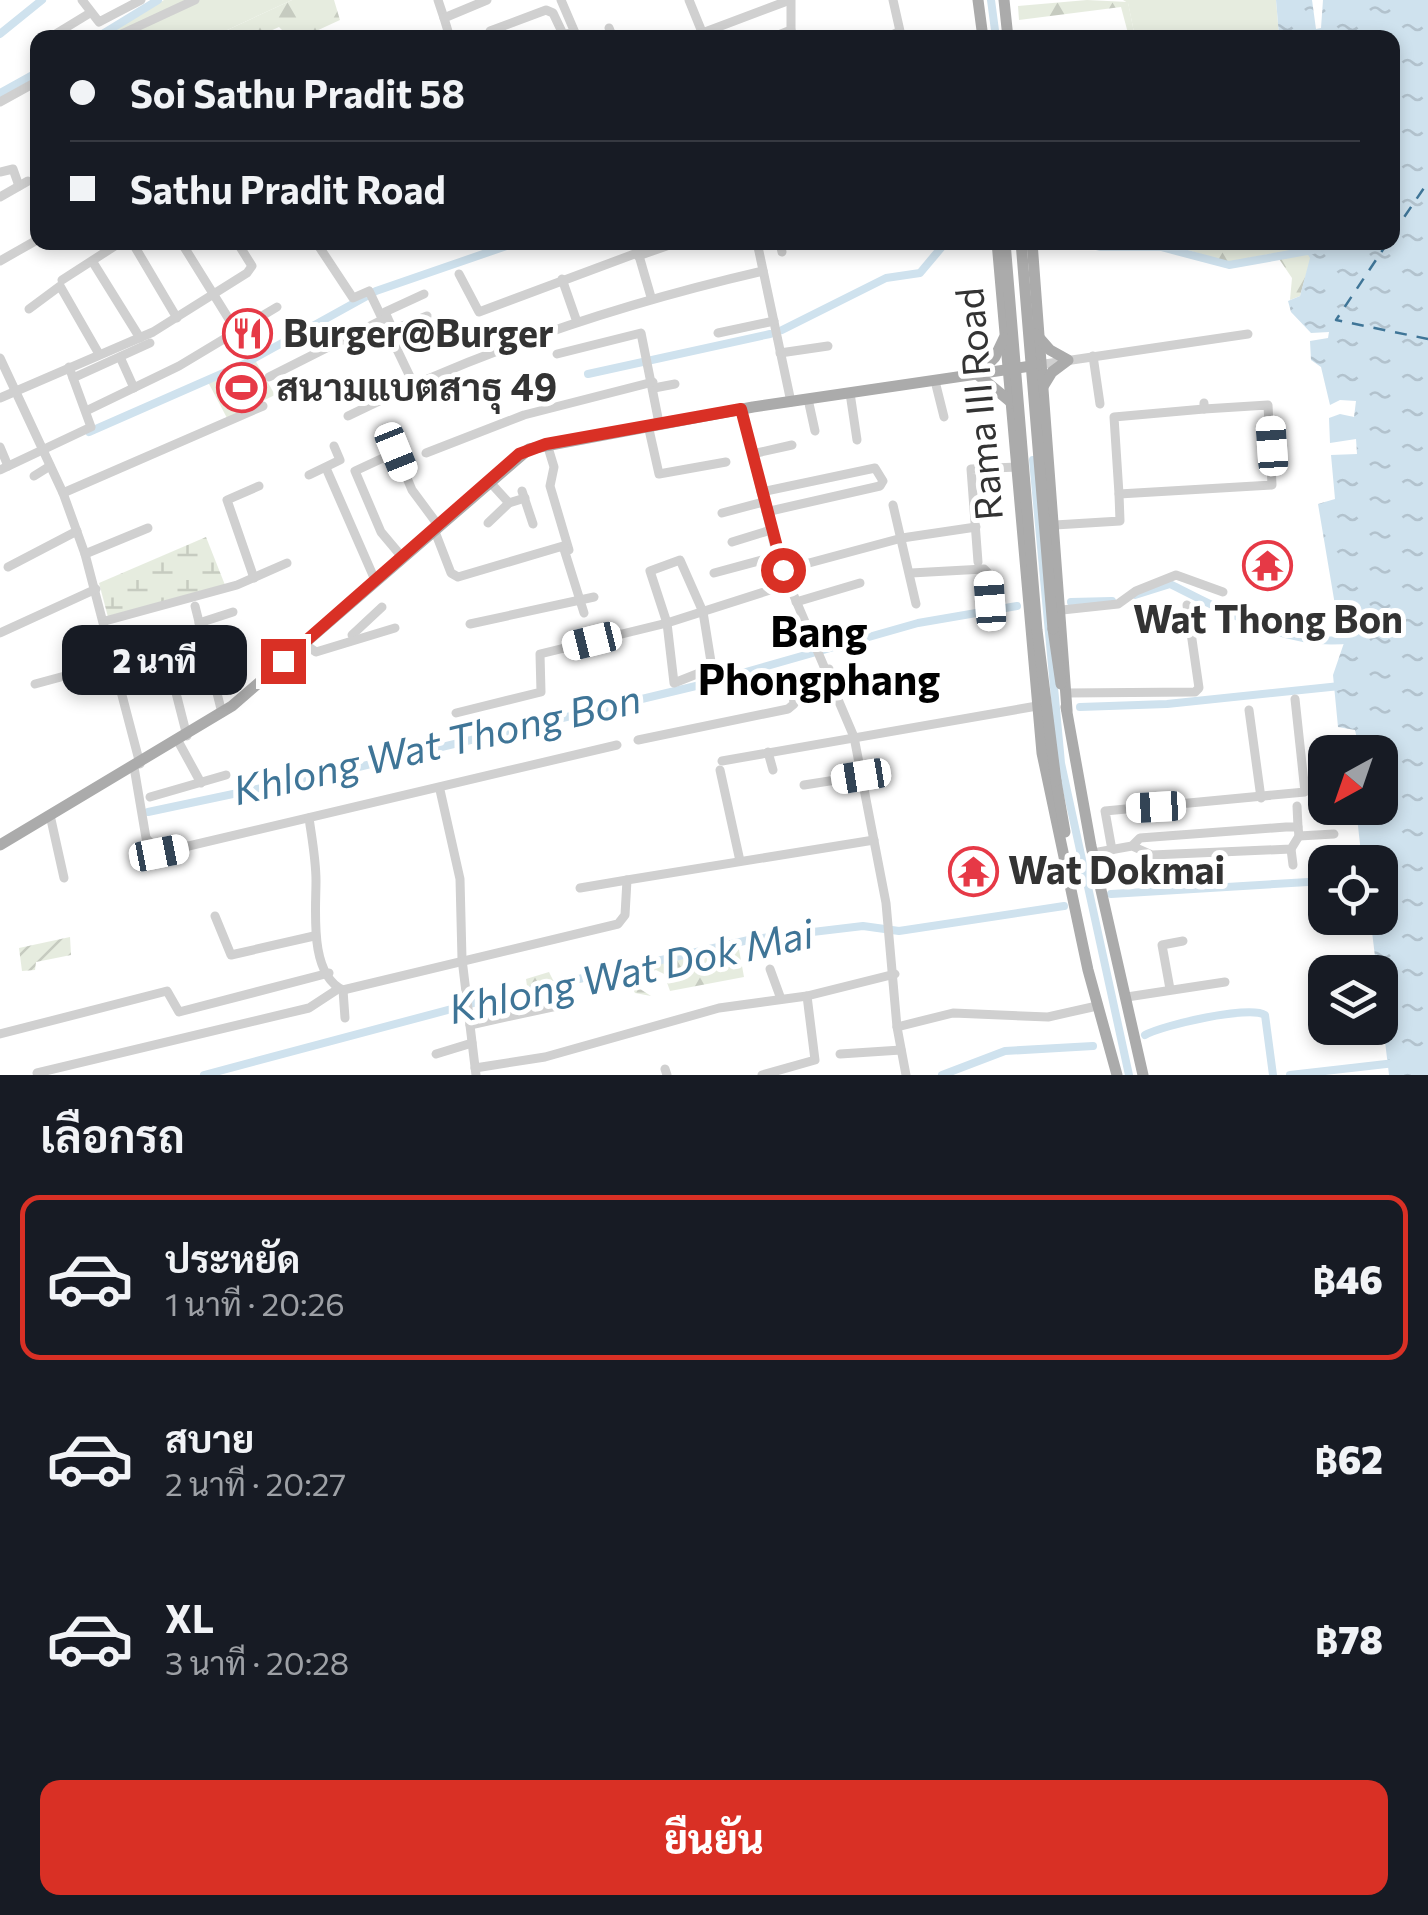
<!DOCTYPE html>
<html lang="th">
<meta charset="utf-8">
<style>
:root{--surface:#171b24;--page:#20242c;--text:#f1f3f6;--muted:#9ea1a6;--line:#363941;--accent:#d93025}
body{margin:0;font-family:Commissioner,Sarabun,sans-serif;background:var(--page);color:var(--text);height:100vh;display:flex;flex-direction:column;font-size:38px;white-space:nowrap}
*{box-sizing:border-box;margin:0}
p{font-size:32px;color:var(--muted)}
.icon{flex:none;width:55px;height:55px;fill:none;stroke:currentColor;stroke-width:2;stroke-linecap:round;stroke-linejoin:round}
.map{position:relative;height:1075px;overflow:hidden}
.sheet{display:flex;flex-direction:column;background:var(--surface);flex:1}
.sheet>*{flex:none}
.guide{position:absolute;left:30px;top:30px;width:1370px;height:220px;border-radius:20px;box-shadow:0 5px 15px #0003;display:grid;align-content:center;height:220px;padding:0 40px;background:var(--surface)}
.needle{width:65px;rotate:220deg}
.fabs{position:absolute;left:1308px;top:735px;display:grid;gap:20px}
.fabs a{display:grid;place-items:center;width:90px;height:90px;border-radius:20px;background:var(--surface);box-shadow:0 5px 15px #0003;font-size:50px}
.end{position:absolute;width:45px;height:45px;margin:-22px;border:12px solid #d93025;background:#fff;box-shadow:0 0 0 5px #fff}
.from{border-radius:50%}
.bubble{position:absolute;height:70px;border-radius:20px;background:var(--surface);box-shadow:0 5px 15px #0003;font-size:32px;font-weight:800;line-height:70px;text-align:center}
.car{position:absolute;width:30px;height:60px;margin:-30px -15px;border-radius:12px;box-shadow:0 0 8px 2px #0007;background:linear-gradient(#fff 24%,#345 0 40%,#fff 0 76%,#345 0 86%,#fff 0)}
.guide b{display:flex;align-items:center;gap:35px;height:95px;font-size:38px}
.guide b+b{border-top:2px solid var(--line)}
.guide i{width:25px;height:25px;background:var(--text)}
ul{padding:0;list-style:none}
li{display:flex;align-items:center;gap:30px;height:165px;margin:0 20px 15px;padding:0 20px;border:5px solid transparent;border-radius:20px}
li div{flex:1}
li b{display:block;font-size:38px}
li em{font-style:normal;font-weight:800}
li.current{border-color:var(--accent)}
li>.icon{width:90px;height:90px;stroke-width:1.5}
h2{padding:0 40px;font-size:45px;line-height:120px}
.primary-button{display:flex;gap:20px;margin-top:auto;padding:20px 40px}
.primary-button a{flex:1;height:115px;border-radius:20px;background:var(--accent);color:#fff;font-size:40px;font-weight:800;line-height:115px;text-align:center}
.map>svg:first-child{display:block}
</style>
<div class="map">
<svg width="1428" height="1075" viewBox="0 0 1428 1075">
<defs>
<pattern id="forest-firs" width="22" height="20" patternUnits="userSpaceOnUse" patternTransform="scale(2.5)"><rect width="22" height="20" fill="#e6ecdf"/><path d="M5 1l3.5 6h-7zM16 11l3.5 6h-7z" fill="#c6cbc0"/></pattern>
<pattern id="wetland-marsh" width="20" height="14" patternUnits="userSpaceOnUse" patternTransform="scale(2.5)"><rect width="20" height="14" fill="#e6ecdf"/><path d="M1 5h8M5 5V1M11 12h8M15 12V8" fill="none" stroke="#c6cbc0"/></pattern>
<pattern id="garden-furrows" width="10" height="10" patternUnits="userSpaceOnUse" patternTransform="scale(2.5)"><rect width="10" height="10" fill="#e6ecdf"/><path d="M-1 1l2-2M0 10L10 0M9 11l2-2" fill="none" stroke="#c6cbc0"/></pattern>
<pattern id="water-ripples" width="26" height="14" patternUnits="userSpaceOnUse" patternTransform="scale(2.5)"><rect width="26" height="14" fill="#cfe2ee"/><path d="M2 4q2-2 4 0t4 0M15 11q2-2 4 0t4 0" fill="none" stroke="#b2c2cd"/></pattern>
</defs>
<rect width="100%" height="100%" fill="#fff"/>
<g fill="#e6ecdf">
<polygon points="164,0 292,0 212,37 102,38"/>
<polygon points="1123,0 1276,0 1279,35 1135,37 1128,3"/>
<polygon points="255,360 275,395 227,418 208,382"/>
</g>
<g fill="url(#forest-firs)">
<polygon points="292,0 334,0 340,20 303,37 289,37 279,27 257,37 212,37"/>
<polygon points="1087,0 1128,2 1135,37 1129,37 1121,7 1019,20 1018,6"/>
<polygon points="1284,242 1302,245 1311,258 1300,296 1290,300 1292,278 1275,253 1228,262 1167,244 1136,243"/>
<polygon points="738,944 744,977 670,991 664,974 656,970 646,974 637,987 651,996 635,993 625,974 528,993 526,979 549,972 554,982"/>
</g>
<polygon fill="url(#wetland-marsh)" points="206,537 225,585 108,617 99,583"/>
<polygon fill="url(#garden-furrows)" points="70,937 71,955 36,962 35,970 22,971 19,948"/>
<polygon fill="url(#water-ripples)" points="1276,0 1312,0 1316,29 1321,28 1323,0 1428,0 1428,1075 1389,1075 1371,923 1353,925 1350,918 1380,918 1380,862 1362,862 1356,808 1380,808 1380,752 1350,752 1349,747 1358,743 1355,730 1338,727 1333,675 1346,637 1338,623 1318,504 1335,499 1331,455 1357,454 1356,439 1330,443 1329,418 1340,414 1354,417 1356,401 1340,400 1330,405 1321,367 1311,360 1310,341 1328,338 1329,332 1311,333 1291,312 1288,301 1300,296 1310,258 1302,245 1284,243 1392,242 1392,38 1275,37 1279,35"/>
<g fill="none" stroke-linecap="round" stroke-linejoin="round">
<g stroke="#cfe2ee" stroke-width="8">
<polyline points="991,0 996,38"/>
<polyline points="0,34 42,0"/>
<polyline points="96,38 158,0"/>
<polyline points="0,93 38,72"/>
<polyline points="1079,242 1101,247 1161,247 1229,265 1313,250"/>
<polyline points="782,330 886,278 920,273 946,242"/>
<polyline points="588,374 770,334"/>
<polyline points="89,432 244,364 376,291 518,242"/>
<polyline points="1033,460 1061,763 1129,1075"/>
<path d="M1135,595L1170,584C1224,611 1290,649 1352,639"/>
<polyline points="1071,602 1112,601"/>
<polyline points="1080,707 1167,704 1340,686"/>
<polyline points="148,812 346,770 700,685 918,623 1017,606"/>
<polyline points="1111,894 1325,881"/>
<path d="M1145,1035C1163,1025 1250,1005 1265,1015L1273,1075"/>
<polyline points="204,1075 474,1003 753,939 863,926 899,931 1064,906"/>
<polyline points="942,1075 1005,1051 1093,1046"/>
<polyline points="1290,1075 1395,1063"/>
</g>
<g stroke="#3f7597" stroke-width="2.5" stroke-dasharray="12 10" stroke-linecap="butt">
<polyline points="1392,235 1428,182"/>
<polyline points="1388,242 1336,320 1428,339"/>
</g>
<g stroke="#d0d0d0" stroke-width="9">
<polyline points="82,0 99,22 141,0"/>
<polyline points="438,0 444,18"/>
<polyline points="561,0 576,35"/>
<polyline points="689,0 702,32"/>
<polyline points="609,28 613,38"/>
<polyline points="490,31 546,10 553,13 563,34 575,33"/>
<polyline points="776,36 791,30"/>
<polyline points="888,37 900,31 893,0"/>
<polyline points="49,38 90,13"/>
<polyline points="113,38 195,0"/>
<polyline points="450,38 444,18 487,0"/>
<polyline points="689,38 790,0"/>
<polyline points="791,38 791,0"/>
<polyline points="0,102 38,81"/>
<polyline points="0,172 13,169 19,186"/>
<polyline points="0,197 28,181"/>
<polyline points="132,242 177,318"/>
<polyline points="181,242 250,353"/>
<polyline points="316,242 353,298 369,291 414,385"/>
<polyline points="635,242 651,297"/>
<polyline points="757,242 791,402"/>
<polyline points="780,242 782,252"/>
<polyline points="638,256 678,242"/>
<polyline points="0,261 37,240"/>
<polyline points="94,264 140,338"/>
<polyline points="459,274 479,312 637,253"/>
<polyline points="562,279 577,322"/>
<polyline points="62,280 121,242"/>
<polyline points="29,309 60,286 99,354"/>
<polyline points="393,330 385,312 424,294"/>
<polyline points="388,332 427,316"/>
<polyline points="718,333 774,321"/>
<polyline points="780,353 828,346"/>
<polyline points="557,354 641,333 659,423"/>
<polyline points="1093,356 1100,404"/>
<polyline points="120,357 134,388"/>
<polyline points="0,358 63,493 85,554 140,764"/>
<polyline points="1038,365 1248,334"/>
<polyline points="269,377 382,320"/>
<polyline points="73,378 150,343"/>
<polyline points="935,381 944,417"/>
<polyline points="654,388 675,384"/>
<polyline points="850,393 857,440"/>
<polyline points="0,398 153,332 247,273 252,266 237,242"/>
<polyline points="808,399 815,431"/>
<polyline points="741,409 777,556 854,737 886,903 897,1027 906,1075"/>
<polyline points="88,410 179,366 277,307"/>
<path d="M348,416C481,350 620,304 763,271"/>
<polyline points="648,425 659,474 726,462"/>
<polyline points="547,444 554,467 550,486 569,550"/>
<polyline points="0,447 8,466"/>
<polyline points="426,453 524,415 653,382"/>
<polyline points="752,454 792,445"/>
<polyline points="326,468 375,580"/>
<polyline points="0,470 91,427 69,367"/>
<polyline points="309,475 340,460 334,446"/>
<polyline points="34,476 50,466"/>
<polyline points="488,480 509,503"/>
<polyline points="522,491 533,524"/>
<polyline points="761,492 875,468 883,481 880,486 766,512"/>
<polyline points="63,493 263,406"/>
<polyline points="1119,494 1114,417 1204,409"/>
<polyline points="893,505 916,604"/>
<polyline points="722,513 763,502"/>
<polyline points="488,523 509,503 525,498"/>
<polyline points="1055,525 1120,521 1119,494 1272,485 1268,405 1204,409 1204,403"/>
<polyline points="434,529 451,573 458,577 563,546 584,613"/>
<polyline points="732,542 771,530"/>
<polyline points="85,554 148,528"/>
<polyline points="402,557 381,532 355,471 396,452 412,490 438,525"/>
<polygon points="680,560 703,612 712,668 674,683 667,623 650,571"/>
<polyline points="978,562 971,469 1017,467"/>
<polyline points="8,567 77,531"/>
<polyline points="783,570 902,538 976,527"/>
<polyline points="714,573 777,556"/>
<polyline points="911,573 984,569 988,573 990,601"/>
<polyline points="254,578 227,500 259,486"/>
<polyline points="796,602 860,583"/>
<polyline points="195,606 222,713"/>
<polyline points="1062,610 1118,604 1136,591 1176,575 1223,592"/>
<polyline points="105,621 237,585 287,563"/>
<polyline points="199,623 233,612"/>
<polyline points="470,624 594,597"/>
<polyline points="0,633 96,589"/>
<polyline points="352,635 382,607"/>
<polyline points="303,643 316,652 395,628"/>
<polyline points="164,646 187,736"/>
<polyline points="155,681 172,678"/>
<polyline points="35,684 98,667 94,641 108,635"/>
<polyline points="1067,693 1195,692 1199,688 1187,605"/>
<polyline points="1249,710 1261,798"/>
<polyline points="456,713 541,692 540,654 667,623 789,584"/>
<polyline points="638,740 788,709 794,704 792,684 829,669"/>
<polyline points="178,741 201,783"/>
<polyline points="768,752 773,770"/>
<polyline points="722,761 1037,706"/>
<polyline points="134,767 146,838 159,853 617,745"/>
<polyline points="720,770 740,861"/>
<polyline points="804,785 861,776"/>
<polyline points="440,790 460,879 462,959 476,1075"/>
<polyline points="150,797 226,775"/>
<polyline points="1297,806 1298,827"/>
<polyline points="50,815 64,878"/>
<path d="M309,818C312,839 316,860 316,881C316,911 309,974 343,990L618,924L625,915L627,880L874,840"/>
<polyline points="1299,836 1334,834"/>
<polyline points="1291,849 1293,865"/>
<polyline points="1112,850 1105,811 1305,792 1295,699"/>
<polyline points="1093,853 1132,846 1152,855 1291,849 1299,836 1298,827 1286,827 1140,838 1132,846"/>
<polyline points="580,888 627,880"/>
<polyline points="215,916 231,955 314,936"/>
<polyline points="770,969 781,999"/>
<polyline points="1170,989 1162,945 1183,941"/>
<polyline points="343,990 345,1018"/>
<polyline points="1127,997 1225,982"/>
<polyline points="470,1025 557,1006"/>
<polyline points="897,1027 953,1013 1048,1017 1097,1006"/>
<polyline points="0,1034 167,991 179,1012 329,973"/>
<polyline points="436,1054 472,1043"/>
<polyline points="840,1054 901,1050"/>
<polyline points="475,1068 545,1057 719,1008 807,996 895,974"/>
<polyline points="665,1069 667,1075"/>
<polyline points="37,1073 309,1008 338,989"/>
<polyline points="762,1075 815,1060 807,996"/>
</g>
<g stroke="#ababab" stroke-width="11">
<polyline points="978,0 983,38"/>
<polyline points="1004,0 1008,38"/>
<polyline points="997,242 1042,753 1088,970 1117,1075"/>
<polyline points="1032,242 1067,710"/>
<polyline points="1036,334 1050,350 1068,360 1052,372 1041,390"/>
<polyline points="980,372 995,357 1004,338"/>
<polyline points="977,374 1012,403"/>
<polyline points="1053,629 1061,684"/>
<polyline points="1066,707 1091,846 1143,1075"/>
<polyline points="1056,781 1065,832"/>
<polyline points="0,845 232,706 529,449 753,407 1038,365"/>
</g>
<g stroke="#ababab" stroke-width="11">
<polyline points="1005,242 1037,630 1056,781"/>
<polyline points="1021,242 1053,629"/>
</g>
</g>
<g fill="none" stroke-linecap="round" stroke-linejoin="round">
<polyline stroke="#d93025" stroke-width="12" points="283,661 519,454 546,444 741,409 783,570"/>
</g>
<defs>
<symbol id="restaurant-ring" viewBox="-11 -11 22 22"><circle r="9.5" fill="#fff" stroke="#e63946" stroke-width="1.5"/><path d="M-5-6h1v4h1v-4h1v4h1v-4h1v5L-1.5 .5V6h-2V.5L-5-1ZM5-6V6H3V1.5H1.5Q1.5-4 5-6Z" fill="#e63946"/></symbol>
<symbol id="stadium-ring" viewBox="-11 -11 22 22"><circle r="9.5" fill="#fff" stroke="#e63946" stroke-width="1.5"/><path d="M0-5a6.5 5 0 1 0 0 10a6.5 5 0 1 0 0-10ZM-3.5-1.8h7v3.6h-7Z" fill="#e63946"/></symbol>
<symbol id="temple-ring" viewBox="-11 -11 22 22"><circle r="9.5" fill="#fff" stroke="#e63946" stroke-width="1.5"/><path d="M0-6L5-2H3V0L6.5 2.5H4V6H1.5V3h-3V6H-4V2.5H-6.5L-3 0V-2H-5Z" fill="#e63946"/></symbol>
</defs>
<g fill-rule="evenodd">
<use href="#restaurant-ring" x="220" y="306" width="55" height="55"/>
<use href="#stadium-ring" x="214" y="360" width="55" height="55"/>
<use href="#temple-ring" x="1240" y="538" width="55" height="55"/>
<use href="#temple-ring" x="946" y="844" width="55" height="55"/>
</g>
<g text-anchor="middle" stroke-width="10" stroke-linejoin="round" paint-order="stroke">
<g font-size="38" font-weight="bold" fill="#333" stroke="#fff" text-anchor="start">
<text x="283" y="347">Burger@Burger</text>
<text x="276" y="401">สนามแบตสาธุ 49</text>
<text x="1268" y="633" text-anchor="middle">Wat Thong Bon</text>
<text x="1008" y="884">Wat Dokmai</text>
</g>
<g font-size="38" fill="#333" stroke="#fff">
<text transform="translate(980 404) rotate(-95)" y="13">Rama III Road</text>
</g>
<g font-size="40" font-style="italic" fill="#3f7597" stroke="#fff">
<text transform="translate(437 745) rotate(-13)" y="14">Khlong Wat Thong Bon</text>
<text transform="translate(631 972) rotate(-12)" y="14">Khlong Wat Dok Mai</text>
</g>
<g font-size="42" font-weight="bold" fill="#000" stroke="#fff">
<text x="819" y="647">Bang<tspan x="819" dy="48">Phongphang</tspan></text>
</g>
</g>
</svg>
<div class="fabs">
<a><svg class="needle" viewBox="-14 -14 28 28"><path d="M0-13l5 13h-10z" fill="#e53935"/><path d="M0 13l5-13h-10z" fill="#9ea1a6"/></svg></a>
<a><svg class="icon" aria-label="locate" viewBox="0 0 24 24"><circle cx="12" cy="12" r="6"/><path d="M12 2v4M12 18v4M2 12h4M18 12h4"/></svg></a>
<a><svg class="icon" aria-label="layers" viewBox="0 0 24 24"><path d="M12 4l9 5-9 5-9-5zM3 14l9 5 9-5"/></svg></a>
</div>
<i class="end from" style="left:783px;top:570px"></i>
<i class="end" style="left:283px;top:661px"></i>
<div class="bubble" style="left:62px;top:625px;width:185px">2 นาที</div>
<i class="car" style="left:1272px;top:446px;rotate:356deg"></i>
<i class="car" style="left:396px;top:452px;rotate:158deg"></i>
<i class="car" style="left:990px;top:601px;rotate:356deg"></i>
<i class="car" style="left:592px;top:641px;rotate:256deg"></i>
<i class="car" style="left:861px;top:776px;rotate:261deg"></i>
<i class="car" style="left:1156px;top:807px;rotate:267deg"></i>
<i class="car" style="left:159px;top:853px;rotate:79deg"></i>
<div class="guide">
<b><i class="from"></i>Soi Sathu Pradit 58</b>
<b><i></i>Sathu Pradit Road</b>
</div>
</div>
<section class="sheet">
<h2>เลือกรถ</h2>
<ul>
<li class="current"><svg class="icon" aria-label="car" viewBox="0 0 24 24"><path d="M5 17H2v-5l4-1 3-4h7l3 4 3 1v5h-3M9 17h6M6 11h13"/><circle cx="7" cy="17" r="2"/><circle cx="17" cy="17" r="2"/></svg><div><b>ประหยัด</b><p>1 นาที · 20:26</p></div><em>฿46</em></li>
<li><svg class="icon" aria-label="car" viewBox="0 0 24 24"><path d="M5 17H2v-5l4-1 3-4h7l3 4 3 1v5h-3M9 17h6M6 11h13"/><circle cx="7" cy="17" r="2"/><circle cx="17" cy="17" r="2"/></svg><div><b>สบาย</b><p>2 นาที · 20:27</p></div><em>฿62</em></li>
<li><svg class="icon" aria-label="car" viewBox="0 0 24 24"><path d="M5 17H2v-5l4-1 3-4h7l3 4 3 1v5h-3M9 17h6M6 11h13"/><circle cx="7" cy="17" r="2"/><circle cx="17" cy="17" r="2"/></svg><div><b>XL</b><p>3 นาที · 20:28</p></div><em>฿78</em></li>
</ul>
<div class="primary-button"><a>ยืนยัน</a></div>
</section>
